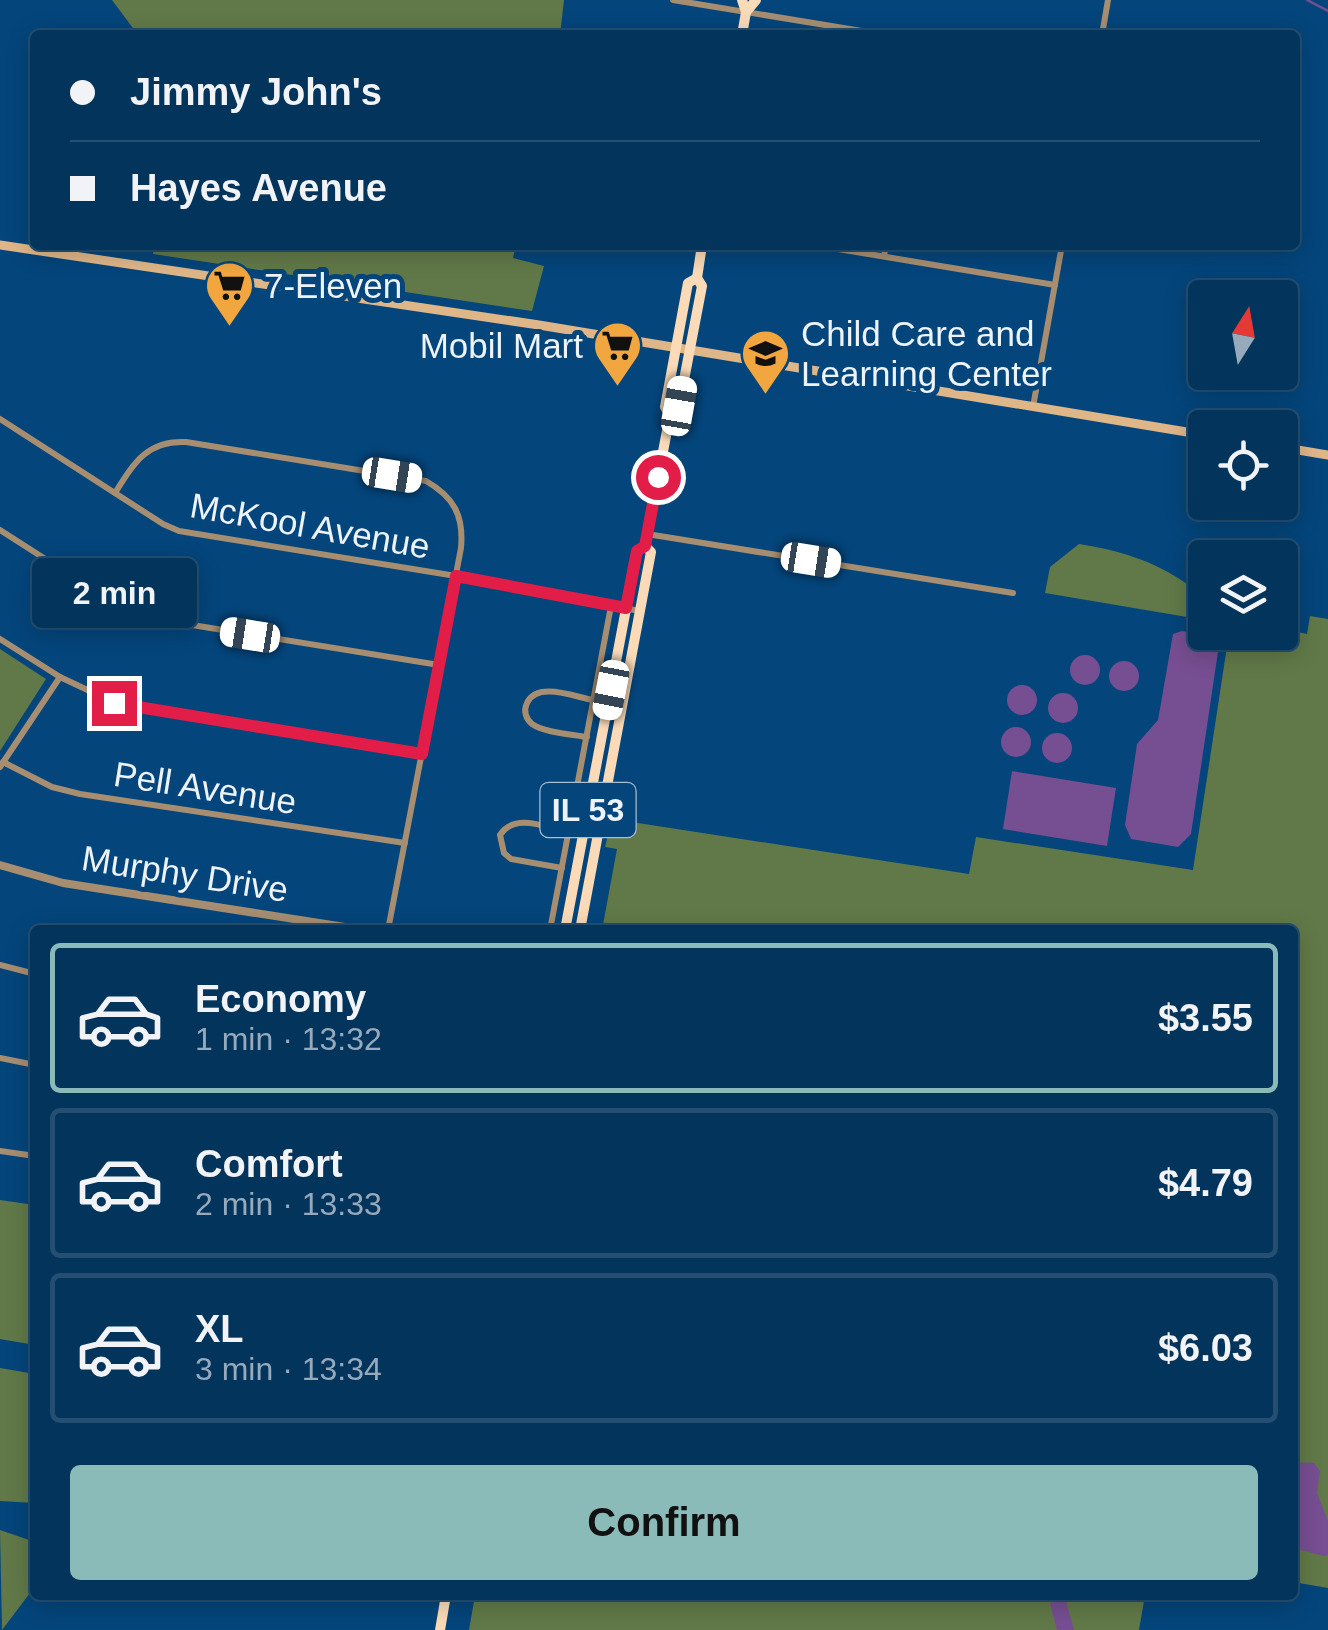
<!DOCTYPE html>
<meta charset="utf-8">
<style>
:root{--surface:#03345c;--page:#113f65;--text:#f1f3f6;--muted:#97aabb;--line:#244f72;--accent:#8bbbb9}
body{margin:0;font-family:Helvetica,sans-serif;background:var(--page);color:var(--text);height:100vh;display:flex;flex-direction:column;font-size:38px;white-space:nowrap}
*{box-sizing:border-box;margin:0}
p{font-size:32px;color:var(--muted)}
.icon{flex:none;width:55px;height:55px;fill:none;stroke:currentColor;stroke-width:2;stroke-linecap:round;stroke-linejoin:round}
.map{position:relative;flex:1;overflow:hidden}
.drawer{position:absolute;left:30px;top:925px;width:1268px;height:675px;display:flex;flex-direction:column;background:var(--surface);border-radius:10px;box-shadow:0 5px 25px #0003,0 0 0 2px var(--line)}
.drawer>*{flex:none}
.hud{position:absolute;left:30px;top:30px;width:1270px;height:220px;border-radius:10px;box-shadow:0 5px 25px #0003,0 0 0 2px var(--line);display:grid;align-content:center;height:220px;padding:0 40px;background:var(--surface)}
.needle{width:65px;rotate:11deg}
.fabs{position:absolute;left:1188px;top:280px;display:grid;gap:20px}
.fabs a{display:grid;place-items:center;width:110px;height:110px;border-radius:10px;background:var(--surface);box-shadow:0 5px 25px #0003,0 0 0 2px var(--line);font-size:50px}
.end{position:absolute;width:45px;height:45px;margin:-22px;border:12px solid #e11d48;background:#fff;box-shadow:0 0 0 5px #fff}
.from{border-radius:50%}
.bubble{position:absolute;height:70px;border-radius:10px;background:var(--surface);box-shadow:0 5px 25px #0003,0 0 0 2px var(--line);font-size:32px;font-weight:600;line-height:70px;text-align:center}
.car{position:absolute;width:30px;height:60px;margin:-30px -15px;border-radius:12px;box-shadow:0 0 8px 2px #0007;background:linear-gradient(#fff 24%,#345 0 40%,#fff 0 76%,#345 0 86%,#fff 0)}
.hud b{display:flex;align-items:center;gap:35px;height:95px;font-size:38px}
.hud b+b{border-top:2px solid var(--line)}
.hud i{width:25px;height:25px;background:var(--text)}
ul{padding:18px 0 0;list-style:none}
li{display:flex;align-items:center;gap:30px;height:150px;margin:0 20px 15px;padding:0 20px;border:5px solid var(--line);border-radius:10px}
li div{flex:1}
li b{display:block;font-size:38px}
li em{font-style:normal;font-weight:600}
li.active{border-color:var(--accent)}
li>.icon{width:90px;height:90px;stroke-width:1.5}
.action{display:flex;gap:20px;margin-top:auto;padding:20px 40px}
.action a{flex:1;height:115px;border-radius:10px;background:var(--accent);color:#111;font-size:40px;font-weight:600;line-height:115px;text-align:center}
.map>svg:first-child{display:block}
</style>
<div class="map">
<svg width="1328" height="1630" viewBox="0 0 1328 1630">
<rect width="100%" height="100%" fill="#04457b"/>
<g fill="#617948">
<polygon points="112,0 564,0 560,35 138,35"/>
<polygon points="154,245 516,245 513,258 544,266 532,311 153,254"/>
<path d="M1079,544C1118,550 1155,561 1187,584L1205,580V620L1045,593L1050,567Z"/>
<polygon points="1310,616 1328,619 1328,1588 1293,1582 1292,930 602,930 617,849 605,847 612,819 969,874 976,837 1193,870 1229,633 1280,632 1280,628 1307,634"/>
<polygon points="0,649 46,679 0,751"/>
<polygon points="0,1200 35,1205 35,1345 0,1339"/>
<polygon points="0,1368 35,1374 35,1503 0,1501"/>
<polygon points="0,1530 35,1542 30,1593 2,1630"/>
<polygon points="475,1595 1145,1595 1139,1630 469,1630"/>
</g>
<g fill="#764e92">
<polygon points="1182,631 1210,636 1219,645 1191,834 1178,847 1131,839 1125,825 1137,744 1158,720 1173,634"/>
<circle cx="1085" cy="670" r="15"/>
<circle cx="1124" cy="676" r="15"/>
<circle cx="1022" cy="700" r="15"/>
<circle cx="1063" cy="708" r="15"/>
<circle cx="1016" cy="742" r="15"/>
<circle cx="1057" cy="748" r="15"/>
<polygon points="1012,771 1116,788 1107,846 1003,829"/>
<polygon points="1293,1462 1314,1463 1320,1471 1317,1493 1328,1521 1328,1555 1324,1556 1293,1548"/>
<polygon points="1057,1595 1065,1598 1074,1630 1057,1630 1050,1604"/>
</g>
<g fill="none" stroke-linecap="round" stroke-linejoin="round">
<polyline stroke="#764e92" stroke-width="2.5" points="1307,0 1328,11"/>
<g stroke="#a78e71" stroke-width="6">
<polyline points="673,0 886,35"/>
<polyline points="1102,35 1108,0"/>
<polyline points="814,245 1055,285"/>
<polyline points="884,256 886,245"/>
<polyline points="1033,407 1062,245"/>
<polyline points="0,419 163,524 179,531 456,576 640,611"/>
<path d="M115,493C134,463 147,440 186,442L426,481C454,497 464,516 461,548L388,930"/>
<polyline points="0,530 117,605 149,618 439,665"/>
<polyline points="647,534 1013,593"/>
<polyline points="0,639 60,677 115,703 422,754"/>
<path d="M587,737C571,734 545,733 532,724C526,719 523,711 527,703C537,681 575,697 593,700"/>
<polyline points="3,762 52,787 80,794 405,843"/>
<polyline points="0,767 60,677"/>
<path d="M562,868L511,859L504,853L500,835C515,812 547,828 568,832"/>
<polyline points="550,930 611,606"/>
<polyline points="0,965 35,974"/>
<polyline points="0,1058 35,1065"/>
<polyline points="0,1151 35,1156"/>
</g>
<polyline stroke="#a78e71" stroke-width="8" points="0,865 63,883 364,930"/>
<g stroke="#dfb688" stroke-width="9">
<polyline points="0,245 539,325 1205,435"/>
<polyline points="1280,447 1328,455"/>
</g>
<g stroke="#fadab7" stroke-width="10">
<polyline points="742,0 746,12 742,35"/>
<polyline points="746,12 756,0"/>
<polyline points="670,415 665,407 688,283 697,278"/>
<polyline points="565,930 637,551 645,546 670,415 679,406 702,286 697,278 702,245"/>
<polyline points="580,930 651,552 645,546"/>
<polyline points="440,1630 446,1595"/>
</g>
</g>
<g fill="none" stroke-linecap="round" stroke-linejoin="round">
<polyline stroke="#e11d48" stroke-width="12" points="114,703 422,754 456,576 626,608 637,551 645,546 658,477"/>
</g>
<defs>
<symbol id="supermarket-pin" viewBox="-11 -11 22 30"><path d="M0 17L-7.5 6A9.5 9.5 0 1 1 7.5 6Z" fill="#f1a640" stroke="#04457b"/><path d="M-6-5.5h2.5l.6 2H6L4.5 2H-2.5L-4.4-4H-6ZM-1.5 3.2a1.3 1.3 0 1 0 .1 0ZM3 3.2a1.3 1.3 0 1 0 .1 0Z" fill="#111"/></symbol>
<symbol id="school-pin" viewBox="-11 -11 22 30"><path d="M0 17L-7.5 6A9.5 9.5 0 1 1 7.5 6Z" fill="#f1a640" stroke="#04457b"/><path d="M0-5L7-2L0 1L-7-2ZM-4 1L0 2.5L4 1V4Q0 6-4 4Z" fill="#111"/></symbol>
</defs>
<g fill-rule="evenodd">
<use href="#supermarket-pin" x="202" y="258" width="55" height="75"/>
<use href="#supermarket-pin" x="590" y="318" width="55" height="75"/>
<use href="#school-pin" x="738" y="326" width="55" height="75"/>
</g>
<g text-anchor="middle" stroke-width="10" stroke-linejoin="round" paint-order="stroke">
<rect fill="#04457b" stroke="#a7bfd3" stroke-width="2.5" x="540.5" y="783" width="95" height="54" rx="8"/>
<g font-size="32" font-weight="bold" fill="#edf3f9">
<text x="588" y="821">IL 53</text>
</g>
<g font-size="35" fill="#edf3f9" stroke="#04457b" text-anchor="start">
<text x="264" y="298">7-Eleven</text>
<text x="801" y="346">Child Care and<tspan x="801" dy="40">Learning Center</tspan></text>
<text x="583" y="358" text-anchor="end">Mobil Mart</text>
</g>
<g font-size="35" fill="#edf3f9" stroke="#04457b">
<text transform="translate(310 526) rotate(10)" y="12">McKool Avenue</text>
<text transform="translate(205 788) rotate(9)" y="12">Pell Avenue</text>
<text transform="translate(185 874) rotate(9)" y="12">Murphy Drive</text>
</g>
</g>
</svg>
<div class="fabs">
<a><svg class="needle" viewBox="-14 -14 28 28"><path d="M0-13l5 13h-10z" fill="#e53935"/><path d="M0 13l5-13h-10z" fill="#97aabb"/></svg></a>
<a><svg class="icon" aria-label="locate" viewBox="0 0 24 24"><circle cx="12" cy="12" r="6"/><path d="M12 2v4M12 18v4M2 12h4M18 12h4"/></svg></a>
<a><svg class="icon" aria-label="layers" viewBox="0 0 24 24"><path d="M12 4l9 5-9 5-9-5zM3 14l9 5 9-5"/></svg></a>
</div>
<i class="end from" style="left:658px;top:477px"></i>
<i class="end" style="left:114px;top:703px"></i>
<div class="bubble" style="left:32px;top:558px;width:165px">2 min</div>
<i class="car" style="left:679px;top:406px;rotate:10deg"></i>
<i class="car" style="left:392px;top:475px;rotate:99deg"></i>
<i class="car" style="left:811px;top:560px;rotate:99deg"></i>
<i class="car" style="left:250px;top:635px;rotate:279deg"></i>
<i class="car" style="left:611px;top:690px;rotate:191deg"></i>
<div class="hud">
<b><i class="from"></i>Jimmy John's</b>
<b><i></i>Hayes Avenue</b>
</div>
<section class="drawer">
<ul>
<li class="active"><svg class="icon" aria-label="car" viewBox="0 0 24 24"><path d="M5 17H2v-5l4-1 3-4h7l3 4 3 1v5h-3M9 17h6M6 11h13"/><circle cx="7" cy="17" r="2"/><circle cx="17" cy="17" r="2"/></svg><div><b>Economy</b><p>1 min · 13:32</p></div><em>$3.55</em></li>
<li><svg class="icon" aria-label="car" viewBox="0 0 24 24"><path d="M5 17H2v-5l4-1 3-4h7l3 4 3 1v5h-3M9 17h6M6 11h13"/><circle cx="7" cy="17" r="2"/><circle cx="17" cy="17" r="2"/></svg><div><b>Comfort</b><p>2 min · 13:33</p></div><em>$4.79</em></li>
<li><svg class="icon" aria-label="car" viewBox="0 0 24 24"><path d="M5 17H2v-5l4-1 3-4h7l3 4 3 1v5h-3M9 17h6M6 11h13"/><circle cx="7" cy="17" r="2"/><circle cx="17" cy="17" r="2"/></svg><div><b>XL</b><p>3 min · 13:34</p></div><em>$6.03</em></li>
</ul>
<div class="action"><a>Confirm</a></div>
</section>
</div>
